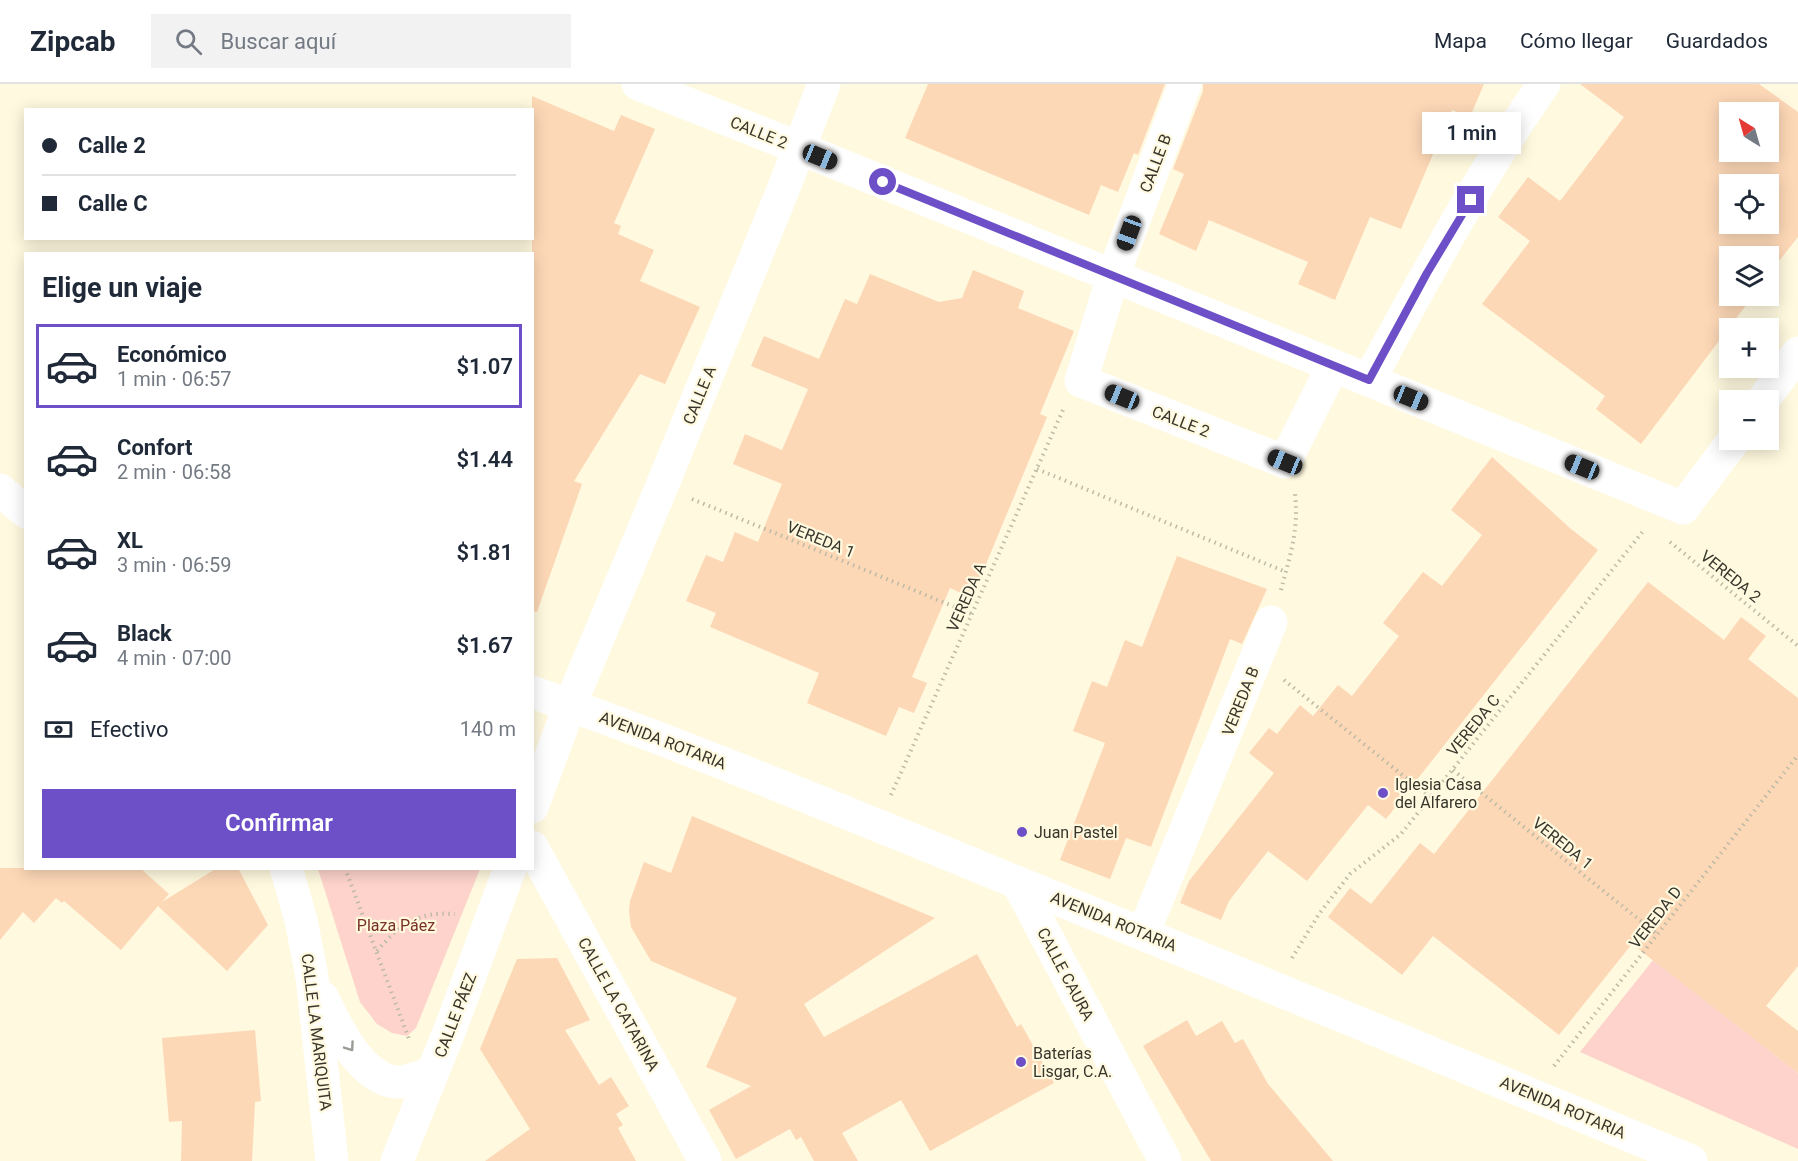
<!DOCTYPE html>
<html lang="es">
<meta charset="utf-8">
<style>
:root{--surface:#fff;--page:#f2f2f3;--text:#1f2937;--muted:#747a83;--line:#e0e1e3;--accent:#6d4fc8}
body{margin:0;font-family:Roboto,sans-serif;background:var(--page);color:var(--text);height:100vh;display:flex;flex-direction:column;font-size:22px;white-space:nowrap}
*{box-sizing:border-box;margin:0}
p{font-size:20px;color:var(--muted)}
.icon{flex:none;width:33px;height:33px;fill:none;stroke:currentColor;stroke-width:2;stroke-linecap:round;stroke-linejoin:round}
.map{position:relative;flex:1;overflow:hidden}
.drawer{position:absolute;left:24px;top:168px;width:510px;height:618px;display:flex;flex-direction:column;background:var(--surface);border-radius:0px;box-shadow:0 3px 15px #0003}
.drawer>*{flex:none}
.guide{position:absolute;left:24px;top:24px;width:510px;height:132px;border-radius:0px;box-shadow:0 3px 15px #0003;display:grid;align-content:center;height:132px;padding:0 18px;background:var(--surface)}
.needle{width:39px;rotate:323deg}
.tools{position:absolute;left:1719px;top:18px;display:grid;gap:12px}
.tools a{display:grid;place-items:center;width:60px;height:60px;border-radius:0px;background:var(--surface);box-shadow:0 3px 15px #0003;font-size:30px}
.end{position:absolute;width:27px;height:27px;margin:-14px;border:8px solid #6d4fc8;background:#fff;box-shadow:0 0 0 3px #fff}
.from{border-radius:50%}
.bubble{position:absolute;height:42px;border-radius:0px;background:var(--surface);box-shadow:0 3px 15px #0003;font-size:20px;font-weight:600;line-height:42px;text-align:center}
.car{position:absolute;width:18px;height:36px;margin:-18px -9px;border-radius:8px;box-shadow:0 0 4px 2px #0007;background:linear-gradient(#222 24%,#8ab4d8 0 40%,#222 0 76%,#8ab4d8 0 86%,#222 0)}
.guide b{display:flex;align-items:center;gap:21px;height:57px;font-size:22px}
.guide b+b{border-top:2px solid var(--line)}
.guide i{width:15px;height:15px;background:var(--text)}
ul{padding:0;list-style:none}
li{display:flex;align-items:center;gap:18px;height:84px;margin:0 12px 9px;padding:0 6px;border:3px solid transparent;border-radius:0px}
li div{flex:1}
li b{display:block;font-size:22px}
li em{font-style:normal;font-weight:600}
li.on{border-color:var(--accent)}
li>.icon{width:54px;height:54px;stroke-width:1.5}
h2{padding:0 18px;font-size:27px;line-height:72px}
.pay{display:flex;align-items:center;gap:15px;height:66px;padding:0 18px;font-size:22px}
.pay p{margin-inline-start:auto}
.action{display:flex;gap:12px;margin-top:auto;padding:12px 18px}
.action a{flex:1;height:69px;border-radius:0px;background:var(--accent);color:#fff;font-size:24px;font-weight:600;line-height:69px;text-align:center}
header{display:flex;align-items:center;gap:36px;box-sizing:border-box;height:84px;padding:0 30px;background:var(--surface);border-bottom:2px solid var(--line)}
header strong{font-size:28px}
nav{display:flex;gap:33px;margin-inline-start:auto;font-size:21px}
.search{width:420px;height:54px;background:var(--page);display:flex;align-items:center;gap:15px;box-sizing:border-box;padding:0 21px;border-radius:0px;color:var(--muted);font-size:22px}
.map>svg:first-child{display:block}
</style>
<header>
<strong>Zipcab</strong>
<div class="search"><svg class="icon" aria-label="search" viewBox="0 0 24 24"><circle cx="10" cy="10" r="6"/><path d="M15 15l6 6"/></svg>Buscar aquí</div>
<nav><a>Mapa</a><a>Cómo llegar</a><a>Guardados</a></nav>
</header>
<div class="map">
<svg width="1798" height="1077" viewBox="0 0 1798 1077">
<rect width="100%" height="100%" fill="#fff9df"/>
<g fill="#fdd3cb">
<polygon points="318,785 480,785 416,944 407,952 392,949 377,940 360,918"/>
<polygon points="1653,876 1798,989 1798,1065 1580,968"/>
</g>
<g fill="#fdd8b7" fill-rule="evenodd">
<polygon points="928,0 1165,0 1138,71 1134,69 1118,108 1101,101 1089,131 905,54"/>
<polygon points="1203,0 1484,0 1470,33 1452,26 1401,145 1370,133 1335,216 1298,200 1308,178 1209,136 1196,167 1159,150 1184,90 1173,85 1203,7"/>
<path d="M1580,0H1759L1798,28V153L1768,191V172H1730V212H1753L1641,360L1596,325L1605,312L1482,220L1530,157L1498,133L1528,93L1560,117L1624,33ZM1730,28H1768V68H1730ZM1730,100H1768V140H1730Z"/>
<polygon points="532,12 614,47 621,31 655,45 614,139 621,142 618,150 654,166 640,197 700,223 665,300 640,290 574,397 582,400 537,528 532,527"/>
<polygon points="973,186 1024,207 1018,224 1074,247 1040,330 1047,333 972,514 950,504 912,593 927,599 914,629 899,623 886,652 807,619 819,589 710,543 716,529 686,517 706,471 723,478 735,448 758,458 782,400 733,380 745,350 782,366 808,305 751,282 764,252 819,275 845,215 857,220 870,190 939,218 962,214"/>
<polygon points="1492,373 1571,445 1598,466 1386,735 1368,721 1307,797 1268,767 1229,817 1221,836 1180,819 1189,797 1274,689 1249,669 1269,644 1277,650 1300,621 1313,632 1338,601 1352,612 1399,552 1383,539 1423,488 1442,502 1482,451 1451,426"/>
<polygon points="1177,472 1267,505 1242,560 1230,555 1151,763 1126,754 1110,795 1060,776 1105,659 1073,647 1092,597 1107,603 1125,556 1142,563"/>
<polygon points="1648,498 1724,556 1741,533 1766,552 1748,575 1798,614 1798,882 1766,922 1798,947 1798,989 1632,860 1559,951 1433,852 1402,891 1328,833 1350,804 1371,820 1420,759 1434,770"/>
<polygon points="692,732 935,834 804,920 824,953 977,870 1017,943 1021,940 1054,999 930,1067 901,1016 842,1049 858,1077 814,1077 801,1053 796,1056 790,1045 736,1075 709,1026 751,1002 706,983 737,914 651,877 631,843 629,827 630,817 644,778 671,789"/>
<polygon points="0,784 140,784 169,810 162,818 217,784 238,784 268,841 227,887 158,822 121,866 64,817 62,819 56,814 34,839 23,828 0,856"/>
<polygon points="557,874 590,936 565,946 599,1001 611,993 629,1022 616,1030 623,1041 618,1044 636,1077 485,1077 530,1045 480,965 517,875"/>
<polygon points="1187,936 1196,952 1222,937 1235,959 1243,955 1268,1000 1333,1077 1211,1077 1143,962"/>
<polygon points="255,946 261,1017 255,1018 252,1077 181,1077 182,1037 169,1038 162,954"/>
</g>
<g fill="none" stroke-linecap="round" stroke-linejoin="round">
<g stroke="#bebaa5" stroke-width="4" stroke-dasharray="1.5 4.5" stroke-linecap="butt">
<polyline points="1037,385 1286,488"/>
<polyline points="692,415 972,530"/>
<polyline points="1670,458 1798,562"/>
<path d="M1281,506C1290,471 1299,447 1295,410"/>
<polyline points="1284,596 1431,714"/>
<polyline points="1453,686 1657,850"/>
<polyline points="891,711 1063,326"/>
<polyline points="345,784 409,955"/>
<path d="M377,867C399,841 418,827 455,830"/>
<polyline points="1292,874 1319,830 1350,790 1401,750 1644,446"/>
<polyline points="1554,982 1798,671"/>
</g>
<g stroke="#fff" stroke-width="33">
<polyline points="638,0 799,64 1683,424 1734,356"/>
<polyline points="1185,0 1113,192 1081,297 1285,378 1333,282"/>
<path d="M1369,296C1424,196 1478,93 1544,0"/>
<polyline points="1763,316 1798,269"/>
<polyline points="0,406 26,428"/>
<path d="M532,608C679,659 822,719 965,777C1208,876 1449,976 1691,1077"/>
<polyline points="532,723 570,621 662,402 783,106 824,0"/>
<polyline points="532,763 705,1077"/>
<polyline points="286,784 301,836 312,893 332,1077"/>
<polyline points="1018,799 1165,1077"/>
<polyline points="1143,850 1271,538"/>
<path d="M322,913C336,942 360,994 396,998C407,999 422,992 432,989"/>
<polyline points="397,1077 451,943 510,784"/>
</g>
</g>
<defs><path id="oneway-chevron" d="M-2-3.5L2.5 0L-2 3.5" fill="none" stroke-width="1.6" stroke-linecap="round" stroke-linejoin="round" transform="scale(1.5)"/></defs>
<use stroke="#9c9a96" href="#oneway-chevron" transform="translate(350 963) rotate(55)"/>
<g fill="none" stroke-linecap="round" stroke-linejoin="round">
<polyline stroke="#6d4fc8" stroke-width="8" points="883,98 1369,296 1427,189 1471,116"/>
</g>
<g fill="#6d4fc8" stroke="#fff9df" stroke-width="2">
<circle cx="1383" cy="709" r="6"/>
<circle cx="1022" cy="748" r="6"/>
<circle cx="1021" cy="978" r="6"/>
</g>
<g text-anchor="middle" stroke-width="4.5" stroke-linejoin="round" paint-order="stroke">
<g font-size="16" fill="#38362c" stroke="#fff9df">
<text transform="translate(759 48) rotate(22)" y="6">CALLE 2</text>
<text transform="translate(1155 79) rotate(-69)" y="6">CALLE B</text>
<text transform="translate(699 311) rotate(-68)" y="6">CALLE A</text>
<text transform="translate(1181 337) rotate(21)" y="6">CALLE 2</text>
<text transform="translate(821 455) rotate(22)" y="6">VEREDA 1</text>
<text transform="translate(1731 492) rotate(39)" y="6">VEREDA 2</text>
<text transform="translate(966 513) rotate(-66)" y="6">VEREDA A</text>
<text transform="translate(1240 617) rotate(-68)" y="6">VEREDA B</text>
<text transform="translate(1473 641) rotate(-51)" y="6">VEREDA C</text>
<text transform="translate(663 656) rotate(21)" y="6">AVENIDA ROTARIA</text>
<text transform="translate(1563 759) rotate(39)" y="6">VEREDA 1</text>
<text transform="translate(1655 833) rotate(-52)" y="6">VEREDA D</text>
<text transform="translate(1114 837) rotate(22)" y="6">AVENIDA ROTARIA</text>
<text transform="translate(1066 890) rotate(62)" y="6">CALLE CAURA</text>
<text transform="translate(619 920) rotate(61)" y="6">CALLE LA CATARINA</text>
<text transform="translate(455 931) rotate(-69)" y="6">CALLE PÁEZ</text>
<text transform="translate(317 948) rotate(83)" y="6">CALLE LA MARIQUITA</text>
<text transform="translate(1563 1023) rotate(23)" y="6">AVENIDA ROTARIA</text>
</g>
<g font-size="16" fill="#38362c" stroke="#fff9df" text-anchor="start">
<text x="1395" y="706">Iglesia Casa<tspan x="1395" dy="18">del Alfarero</tspan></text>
<text x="1034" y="754">Juan Pastel</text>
<text x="1033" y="975">Baterías<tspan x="1033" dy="18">Lisgar, C.A.</tspan></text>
</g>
<g font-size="16" fill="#793025" stroke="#fff9df">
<text x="396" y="847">Plaza Páez</text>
</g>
</g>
</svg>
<div class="tools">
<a><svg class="needle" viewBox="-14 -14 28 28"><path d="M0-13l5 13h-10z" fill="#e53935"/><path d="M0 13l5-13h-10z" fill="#747a83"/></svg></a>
<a><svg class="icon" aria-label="locate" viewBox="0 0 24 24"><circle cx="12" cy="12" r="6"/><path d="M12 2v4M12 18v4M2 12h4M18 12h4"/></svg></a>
<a><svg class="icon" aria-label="layers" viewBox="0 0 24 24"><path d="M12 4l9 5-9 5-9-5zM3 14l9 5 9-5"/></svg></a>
<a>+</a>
<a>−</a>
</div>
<i class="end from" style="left:883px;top:98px"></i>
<i class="end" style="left:1471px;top:116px"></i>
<div class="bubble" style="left:1422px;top:28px;width:99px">1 min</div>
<i class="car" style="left:820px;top:73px;rotate:112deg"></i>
<i class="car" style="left:1129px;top:149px;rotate:200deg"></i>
<i class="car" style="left:1122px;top:313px;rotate:292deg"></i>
<i class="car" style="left:1411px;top:314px;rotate:112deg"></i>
<i class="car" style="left:1285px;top:378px;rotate:292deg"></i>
<i class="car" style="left:1582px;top:383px;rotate:292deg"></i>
<div class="guide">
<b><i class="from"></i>Calle 2</b>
<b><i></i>Calle C</b>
</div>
<section class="drawer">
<h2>Elige un viaje</h2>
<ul>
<li class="on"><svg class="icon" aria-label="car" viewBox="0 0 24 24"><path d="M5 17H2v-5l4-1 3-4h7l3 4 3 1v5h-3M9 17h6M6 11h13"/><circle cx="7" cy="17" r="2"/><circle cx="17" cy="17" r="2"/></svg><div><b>Económico</b><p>1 min · 06:57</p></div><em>$1.07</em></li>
<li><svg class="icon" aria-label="car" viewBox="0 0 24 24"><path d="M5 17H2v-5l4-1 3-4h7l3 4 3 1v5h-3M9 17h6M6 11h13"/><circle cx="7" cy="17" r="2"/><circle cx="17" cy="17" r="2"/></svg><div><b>Confort</b><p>2 min · 06:58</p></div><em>$1.44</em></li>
<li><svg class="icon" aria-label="car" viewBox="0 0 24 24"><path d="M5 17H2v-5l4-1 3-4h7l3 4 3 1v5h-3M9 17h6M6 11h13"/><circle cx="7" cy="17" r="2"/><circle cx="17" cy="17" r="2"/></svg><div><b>XL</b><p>3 min · 06:59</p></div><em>$1.81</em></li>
<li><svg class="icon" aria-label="car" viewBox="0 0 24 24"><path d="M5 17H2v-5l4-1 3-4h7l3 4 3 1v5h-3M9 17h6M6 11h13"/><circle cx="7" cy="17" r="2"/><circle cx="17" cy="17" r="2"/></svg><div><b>Black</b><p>4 min · 07:00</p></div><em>$1.67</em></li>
</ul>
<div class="pay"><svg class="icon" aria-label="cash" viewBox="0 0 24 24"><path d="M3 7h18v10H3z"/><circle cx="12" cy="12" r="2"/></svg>Efectivo<p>140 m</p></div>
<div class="action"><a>Confirmar</a></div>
</section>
</div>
